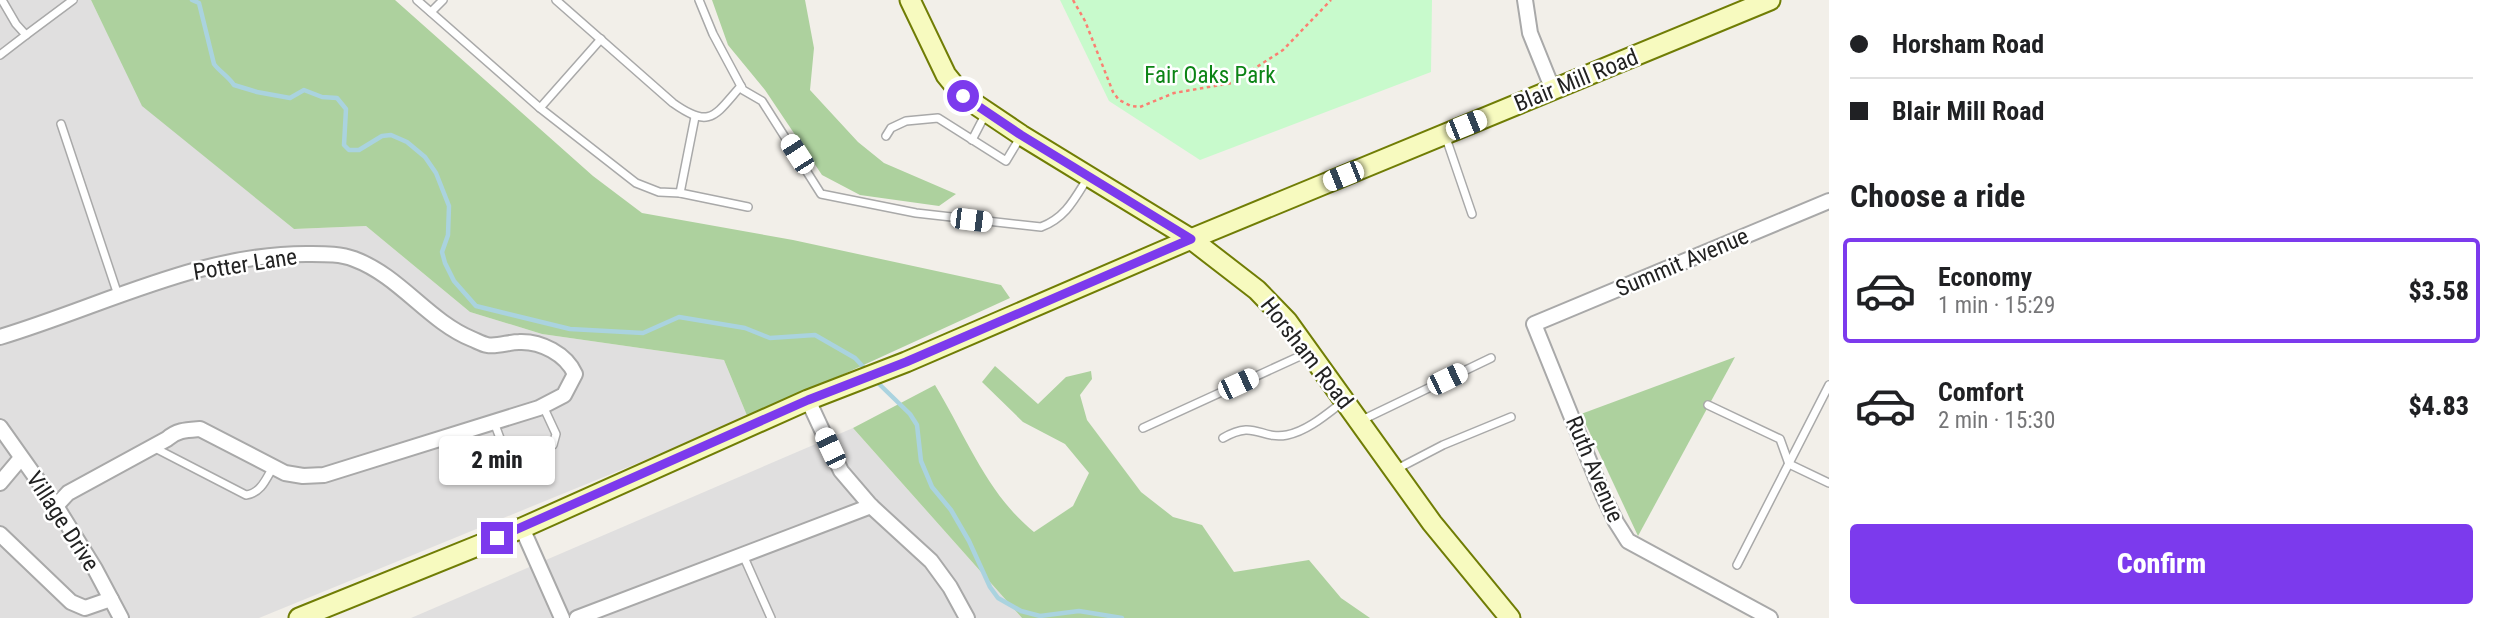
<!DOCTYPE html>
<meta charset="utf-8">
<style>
:root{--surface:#fff;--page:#f2f2f2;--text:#202124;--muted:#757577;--line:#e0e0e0;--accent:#7c3aed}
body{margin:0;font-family:"Roboto Condensed",sans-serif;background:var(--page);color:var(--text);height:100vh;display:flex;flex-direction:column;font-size:26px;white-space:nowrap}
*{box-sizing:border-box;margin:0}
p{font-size:23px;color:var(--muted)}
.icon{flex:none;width:38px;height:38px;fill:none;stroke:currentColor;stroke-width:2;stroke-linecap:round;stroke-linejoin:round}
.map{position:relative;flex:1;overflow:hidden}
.side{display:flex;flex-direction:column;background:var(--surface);width:665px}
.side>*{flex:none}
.top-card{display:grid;align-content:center;height:154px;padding:0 21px;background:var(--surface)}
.end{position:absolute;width:32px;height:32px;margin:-16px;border:9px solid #7c3aed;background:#fff;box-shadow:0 0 0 4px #fff}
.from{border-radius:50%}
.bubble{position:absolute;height:49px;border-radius:7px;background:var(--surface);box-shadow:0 2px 5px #0004;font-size:23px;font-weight:800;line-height:49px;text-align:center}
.car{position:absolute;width:21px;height:42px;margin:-21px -10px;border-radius:9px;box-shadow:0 0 5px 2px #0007;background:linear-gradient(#fff 24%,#345 0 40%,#fff 0 76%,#345 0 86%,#fff 0)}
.top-card b{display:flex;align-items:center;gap:24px;height:66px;font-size:26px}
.top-card b+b{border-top:2px solid var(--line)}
.top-card i{width:18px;height:18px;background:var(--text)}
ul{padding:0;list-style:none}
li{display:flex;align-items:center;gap:21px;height:105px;margin:0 14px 10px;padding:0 7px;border:4px solid transparent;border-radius:7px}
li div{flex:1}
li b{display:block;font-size:26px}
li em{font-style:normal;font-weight:800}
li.selected{border-color:var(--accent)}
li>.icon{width:63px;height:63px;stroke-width:1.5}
h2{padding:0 21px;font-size:32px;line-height:84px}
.action{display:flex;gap:14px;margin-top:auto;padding:14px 21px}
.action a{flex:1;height:80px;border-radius:7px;background:var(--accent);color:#fff;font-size:28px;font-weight:800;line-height:80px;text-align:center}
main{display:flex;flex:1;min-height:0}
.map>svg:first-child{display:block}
</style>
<main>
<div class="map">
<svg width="1829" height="618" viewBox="0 0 1829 618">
<rect width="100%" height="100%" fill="#f2efe9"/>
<g fill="#e0dfdf">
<polygon points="0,0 91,0 143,106 294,229 366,226 470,312 542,334 724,360 748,418 259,618 0,618"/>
<polygon points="853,428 1022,618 411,618"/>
</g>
<g fill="#add19e">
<polygon points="91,0 395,0 593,176 642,213 793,240 1001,285 1010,298 748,418 724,360 542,334 470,312 366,226 294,229 142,106"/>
<polygon points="712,0 805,0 814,48 810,90 858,142 884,163 956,194 939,206 860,195 822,175 765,90 728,45"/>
<polygon points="1735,357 1638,536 1581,414"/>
<path d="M995,366L1038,404L1066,377L1091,371L1092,379L1080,395L1087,420L1141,492L1173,517L1202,525L1234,572L1309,560L1341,598L1370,618H1022L853,428L935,385C966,436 987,494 1034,532L1073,506L1089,473L1065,444L1023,422L982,382Z"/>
</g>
<polygon fill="#c8facc" points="1060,0 1432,0 1431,72 1200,160 1109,101"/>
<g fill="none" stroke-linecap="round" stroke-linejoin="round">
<g stroke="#aad3df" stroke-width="4.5">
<path d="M192,0L199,3L214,64C220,72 228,76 234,85L257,92L290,98L304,90L322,97L337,98L346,109L344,145L349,150H359L382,136L391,135L407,142L425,157L436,173L449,206L448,235L442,252L445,263L454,281L476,306L570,329L643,333L679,317L745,328L770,338L815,335L855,358L868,372"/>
<polyline points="876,381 910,414 917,425 921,461 932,487 951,510 969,541 990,587 998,598 1021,611 1040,616 1079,611 1122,618"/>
</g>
<defs>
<g id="lane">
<polyline points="417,0 540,108 636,183 659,192 680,193 748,207"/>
<path d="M556,0L673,103C711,130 715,115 741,86"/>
<path d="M699,0L713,34L743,90L762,101L821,194L916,213L1041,227C1065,218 1074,200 1087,179"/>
<polyline points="431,12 443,0"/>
<polyline points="26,35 73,0"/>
<polyline points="0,55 26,35 16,24 2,0"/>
<polyline points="540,108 601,39"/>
<polyline points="61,124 118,295"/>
<polyline points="1445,135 1472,214"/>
<polyline points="886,136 891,128 906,121 938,118 1006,161 1021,136"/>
<polyline points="972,140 986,113"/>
<polyline points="680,193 695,117"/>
<polyline points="1708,405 1780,439 1789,464 1829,483"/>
<polyline points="1360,421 1491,358"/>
<polyline points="494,422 508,460 520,459 553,445 556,434 543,406"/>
<polyline points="1143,428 1309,352"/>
<path d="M1223,438C1255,419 1260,440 1287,435C1308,431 1328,413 1344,401"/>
<path d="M153,447L246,495C261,493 266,479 273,467"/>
<polyline points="1395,470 1443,445 1511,417"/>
<polyline points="743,555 771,618"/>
<polyline points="1737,565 1829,385"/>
</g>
<g id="street">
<polyline points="1525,0 1530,33 1553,90"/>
<path d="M0,337C103,306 203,252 312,254C326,254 341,254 354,259C400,276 428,321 472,339C477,341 482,344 487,345C497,347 509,342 519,342C541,341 566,354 575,374L564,395L539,408L324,475L303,476L285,473L200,429C187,430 177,430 167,439L68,493L56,506"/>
<polyline points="808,400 841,471 871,506 931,561 950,587 967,618"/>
<polyline points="0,427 56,506 95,569 121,618"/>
<polyline points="0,483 21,458"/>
<polyline points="522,528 562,618"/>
<polyline points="0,534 71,602 85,608 111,599"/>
<polyline points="577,618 871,506"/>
<polyline points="1770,618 1628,541 1616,522 1603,495 1534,324 1829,201"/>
</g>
<g id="secondary">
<polyline points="910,0 946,75 963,96 1021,135 1191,239 1257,290 1287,321 1432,523 1510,618"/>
<polyline points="299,618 522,528 808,400 906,362 1191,239 1770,0"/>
</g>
</defs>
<use href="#lane" stroke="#a9a9a9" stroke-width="10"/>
<use href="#street" stroke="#a9a9a9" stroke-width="18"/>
<use href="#secondary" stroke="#707d05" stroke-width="23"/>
<polyline stroke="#fa8072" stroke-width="2.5" stroke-dasharray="3.5 3.5" stroke-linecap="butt" points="1073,0 1085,21 1113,92 1119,100 1131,106 1140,107 1174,93 1232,83 1283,50 1331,0"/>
<use href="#lane" stroke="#fff" stroke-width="7"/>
<use href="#street" stroke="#fff" stroke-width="14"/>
<use href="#secondary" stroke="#f7fabf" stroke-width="19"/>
</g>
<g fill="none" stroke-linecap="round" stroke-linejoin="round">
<polyline stroke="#7c3aed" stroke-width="9" points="497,538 808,400 906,362 1191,239 1021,135 963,96"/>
</g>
<g text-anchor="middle" stroke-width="5" stroke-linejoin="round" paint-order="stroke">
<g font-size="23" fill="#0c8416" stroke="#fff">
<text x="1210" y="83">Fair Oaks Park</text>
</g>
<g font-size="23" fill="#222" stroke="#fff">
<text transform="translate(1576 80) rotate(-22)" y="8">Blair Mill Road</text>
<text transform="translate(1682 262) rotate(-23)" y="8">Summit Avenue</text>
<text transform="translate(245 264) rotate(-9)" y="8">Potter Lane</text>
<text transform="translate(1307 353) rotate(52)" y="8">Horsham Road</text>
<text transform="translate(1595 469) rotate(67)" y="8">Ruth Avenue</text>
<text transform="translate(63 521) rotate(57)" y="8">Village Drive</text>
</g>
</g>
</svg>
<i class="end from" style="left:963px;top:96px"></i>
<i class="end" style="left:497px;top:538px"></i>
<div class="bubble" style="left:439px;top:436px;width:116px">2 min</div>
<i class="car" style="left:1466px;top:125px;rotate:68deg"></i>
<i class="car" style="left:797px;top:154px;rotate:327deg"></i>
<i class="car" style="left:1343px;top:176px;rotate:248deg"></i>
<i class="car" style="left:971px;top:220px;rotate:97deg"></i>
<i class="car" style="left:1447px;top:379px;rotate:64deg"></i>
<i class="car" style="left:1238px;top:384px;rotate:65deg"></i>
<i class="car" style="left:830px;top:448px;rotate:335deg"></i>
</div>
<section class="side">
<div class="top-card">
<b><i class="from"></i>Horsham Road</b>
<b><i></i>Blair Mill Road</b>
</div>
<h2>Choose a ride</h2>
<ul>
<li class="selected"><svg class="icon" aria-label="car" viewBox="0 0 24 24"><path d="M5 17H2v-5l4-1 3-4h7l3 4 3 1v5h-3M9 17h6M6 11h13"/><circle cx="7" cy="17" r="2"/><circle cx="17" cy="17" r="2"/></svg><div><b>Economy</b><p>1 min · 15:29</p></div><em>$3.58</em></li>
<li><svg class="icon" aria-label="car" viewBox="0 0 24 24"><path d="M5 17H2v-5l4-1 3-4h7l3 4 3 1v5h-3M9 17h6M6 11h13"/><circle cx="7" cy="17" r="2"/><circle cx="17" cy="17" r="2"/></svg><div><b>Comfort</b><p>2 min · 15:30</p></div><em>$4.83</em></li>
</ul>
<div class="action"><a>Confirm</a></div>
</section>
</main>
